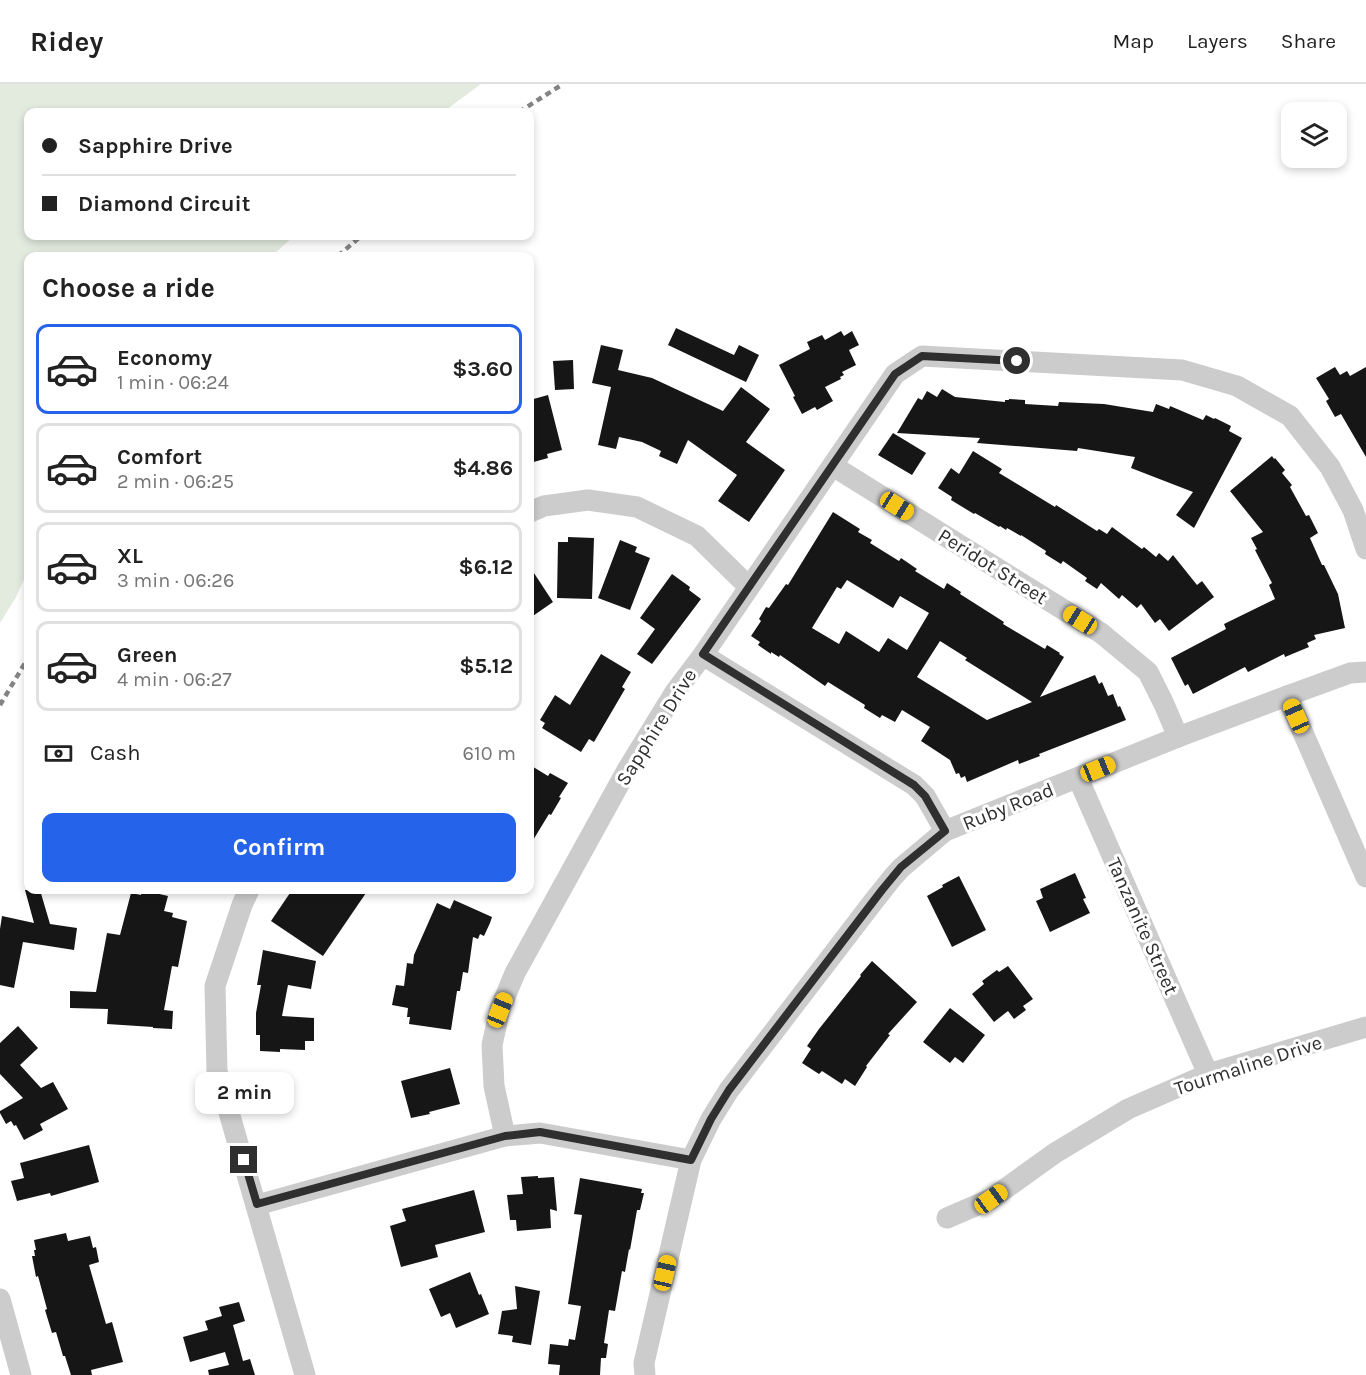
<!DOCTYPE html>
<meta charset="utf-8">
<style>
:root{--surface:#fff;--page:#f2f2f2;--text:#222;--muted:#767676;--line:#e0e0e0;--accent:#2563eb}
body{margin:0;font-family:Karla,sans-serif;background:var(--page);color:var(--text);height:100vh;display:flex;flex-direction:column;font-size:22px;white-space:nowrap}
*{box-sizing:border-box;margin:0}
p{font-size:20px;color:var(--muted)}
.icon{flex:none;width:33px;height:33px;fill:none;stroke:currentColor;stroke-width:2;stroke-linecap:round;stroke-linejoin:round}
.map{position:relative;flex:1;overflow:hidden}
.sheet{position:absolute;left:24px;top:168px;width:510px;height:642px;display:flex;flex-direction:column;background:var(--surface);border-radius:12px;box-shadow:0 3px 9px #0003}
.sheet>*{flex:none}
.top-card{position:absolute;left:24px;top:24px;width:510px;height:132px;border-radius:12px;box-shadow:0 3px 9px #0003;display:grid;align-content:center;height:132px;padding:0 18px;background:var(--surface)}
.buttons{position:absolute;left:1281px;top:18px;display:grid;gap:12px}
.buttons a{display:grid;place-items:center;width:66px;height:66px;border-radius:12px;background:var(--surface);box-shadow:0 3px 9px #0003;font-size:30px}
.end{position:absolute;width:27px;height:27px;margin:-14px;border:8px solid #2f2f2f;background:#fff;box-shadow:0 0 0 3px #fff}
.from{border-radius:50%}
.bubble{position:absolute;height:42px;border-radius:12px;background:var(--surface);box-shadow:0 3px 9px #0003;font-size:20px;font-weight:700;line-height:42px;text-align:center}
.car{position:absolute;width:18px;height:36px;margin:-18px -9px;border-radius:8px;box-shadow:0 0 4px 2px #0007;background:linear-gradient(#f5c518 24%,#345 0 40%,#f5c518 0 76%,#345 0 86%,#f5c518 0)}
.top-card b{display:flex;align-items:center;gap:21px;height:57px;font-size:22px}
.top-card b+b{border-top:2px solid var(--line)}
.top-card i{width:15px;height:15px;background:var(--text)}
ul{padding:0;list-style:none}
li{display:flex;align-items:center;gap:18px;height:90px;margin:0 12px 9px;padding:0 6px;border:3px solid var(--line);border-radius:12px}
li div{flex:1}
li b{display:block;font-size:22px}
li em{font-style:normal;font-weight:700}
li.on{border-color:var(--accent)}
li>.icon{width:54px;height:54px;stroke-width:1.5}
h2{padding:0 18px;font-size:27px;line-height:72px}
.pay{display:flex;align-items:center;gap:15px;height:66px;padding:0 18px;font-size:22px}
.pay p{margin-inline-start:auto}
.cta{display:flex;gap:12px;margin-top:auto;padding:12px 18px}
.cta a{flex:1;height:69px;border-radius:12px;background:var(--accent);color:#fff;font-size:24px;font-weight:700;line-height:69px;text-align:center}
header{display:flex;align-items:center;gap:36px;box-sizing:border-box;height:84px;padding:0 30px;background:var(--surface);border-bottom:2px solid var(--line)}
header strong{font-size:28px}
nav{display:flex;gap:33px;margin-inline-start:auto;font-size:21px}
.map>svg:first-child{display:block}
</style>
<header>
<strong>Ridey</strong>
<nav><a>Map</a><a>Layers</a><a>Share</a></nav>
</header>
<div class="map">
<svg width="1366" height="1291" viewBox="0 0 1366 1291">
<rect width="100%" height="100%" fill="#fff"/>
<polygon fill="#e3eade" points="0,0 481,0 443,28 28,28 28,152 294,152 272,172 28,172 28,487 16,513 0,539"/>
<g fill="#161616" fill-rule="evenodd">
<polygon points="676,244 734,271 739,261 759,271 746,298 668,261"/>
<polygon points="841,247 844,252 852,247 859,261 849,266 856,281 842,288 844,291 840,293 841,295 825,303 833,317 817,326 815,323 802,330 793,313 795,312 779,281 810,265 807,258 822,251 825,256"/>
<polygon points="601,261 623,266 618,286 652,294 723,327 741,303 770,325 746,358 785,386 749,438 718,417 737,391 688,356 677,380 659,372 661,367 642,358 619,353 616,365 598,361 611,303 592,299"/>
<polygon points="573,276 574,305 555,306 553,277"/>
<polygon points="1335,283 1340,291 1347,287 1350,292 1366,283 1366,373 1341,330 1335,333 1326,317 1329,315 1316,294"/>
<polygon points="942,305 955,313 1005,318 1005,316 1009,316 1009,315 1025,316 1025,320 1058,322 1059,318 1104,320 1153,328 1156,320 1169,325 1170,322 1203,336 1206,331 1214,335 1215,334 1231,342 1229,347 1242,354 1194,444 1176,431 1193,408 1131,384 1135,373 1078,364 1077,367 977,359 980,354 897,349 918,314 922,316 927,307 937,313"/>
<polygon points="548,311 562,366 547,370 548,374 530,379 530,316"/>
<polygon points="893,349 926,369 912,391 878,371"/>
<polygon points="973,367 1002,385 999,389 1055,423 1056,421 1097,447 1099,445 1107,450 1112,443 1142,465 1144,463 1156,473 1159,469 1168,477 1173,471 1197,501 1202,497 1214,513 1169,547 1160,535 1155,539 1141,520 1137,524 1122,511 1119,515 1101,499 1097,505 1085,497 1087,494 1063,477 1061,480 1045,470 1046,467 1021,451 1021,452 1007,444 1006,446 1000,442 999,443 975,429 974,430 951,416 952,413 938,404 951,384 959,390"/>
<polygon points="1272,372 1274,375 1275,374 1285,386 1282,389 1292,401 1290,403 1306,432 1309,431 1318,449 1310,454 1322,481 1324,481 1338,510 1345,544 1314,551 1316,555 1307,559 1309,563 1285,573 1284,570 1248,588 1245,583 1193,610 1188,600 1185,602 1171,574 1226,545 1224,540 1275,515 1269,501 1272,499 1255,466 1257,465 1251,454 1263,448 1230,407"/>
<path d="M833,428L860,445L858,448L872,456L870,459L899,477L901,474L917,485L915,487L944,505L947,499L961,508L960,510L1004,538L1003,540L1045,565L1047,561L1060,569L1059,570L1064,573L1040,613L1095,591L1099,600L1102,598L1108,612L1113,610L1118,623L1120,622L1126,636L1039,670L1040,672L1019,680L1018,676L967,698L965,692L961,694L959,689L956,690L950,676L921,657L930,643L902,626L895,638L882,631L880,634L864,624L865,621L828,598L825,602L780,571L779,573L771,568V570L758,561L760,558L751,552L761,537L759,535L766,523L769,524L786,500L788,501ZM847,496L893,524L900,512L929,529L907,566L888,554L879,568L846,547L839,560L812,544L837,503L841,505ZM940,557L967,574L965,576L1032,618L987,636L917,593Z"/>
<polygon points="568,453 594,454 592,515 557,514 558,458 568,458"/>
<polygon points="620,456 637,463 635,468 650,474 630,526 598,514"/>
<polygon points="530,483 553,518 530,534"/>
<polygon points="672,490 690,503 689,506 701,515 652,580 637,570 655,545 640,534"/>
<polygon points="601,570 631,588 622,603 625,605 594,658 589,655 581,668 542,644 545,639 540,636 555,611 570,621"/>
<polygon points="530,681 548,692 550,689 568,699 559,713 561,714 551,731 549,730 530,761"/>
<polygon points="1075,789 1086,814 1083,815 1090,829 1050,848 1036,817 1043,814 1040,805"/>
<polygon points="959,792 986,846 952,863 927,812 943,803 942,801"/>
<polygon points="25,806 40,806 50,840 77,844 74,866 23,858 14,904 0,901 0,845 2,832 34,839"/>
<polygon points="142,806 168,812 164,827 173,829 172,833 187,837 178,883 172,882 164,926 173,927 172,945 153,944 153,943 107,940 108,925 70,924 70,907 96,908 107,849 120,851 131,809 141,811"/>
<polygon points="292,806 368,806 323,872 271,837"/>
<polygon points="454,816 492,833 490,839 484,852 480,850 478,855 473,853 468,889 463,888 460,907 457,907 451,946 409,940 410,933 407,933 408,924 392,921 396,901 404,902 407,879 413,880 414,871 437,819 450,825"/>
<polygon points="263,866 316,877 311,905 288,901 282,932 314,934 314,957 305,957 305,966 280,965 280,968 260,967 260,951 256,951 256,929 261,901 257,901"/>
<polygon points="872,877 917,918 888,950 890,951 866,982 867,983 855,1002 845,995 842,1000 822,987 819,990 802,979 811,965 807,962 819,945 861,892 860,891"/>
<polygon points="1008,882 1033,915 1023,922 1026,926 1014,935 1008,927 994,938 972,910 984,900 982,897 997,886 999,888"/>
<polygon points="950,924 985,951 963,979 955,973 950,979 923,958"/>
<polygon points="18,942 38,964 20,981 41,1004 53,998 68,1025 40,1040 43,1046 24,1056 16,1041 14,1042 11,1037 6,1040 0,1029 0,1027 23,1014 0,990 0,959"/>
<polygon points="450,984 460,1020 429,1028 430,1030 411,1034 401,997"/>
<polygon points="89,1061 99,1098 51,1112 50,1109 17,1117 11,1097 24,1094 20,1079"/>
<polygon points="538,1092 538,1094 554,1093 557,1127 550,1125 551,1144 517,1147 516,1136 510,1136 507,1111 523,1110 521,1093"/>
<polygon points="580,1094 642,1105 641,1109 644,1109 640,1126 637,1126 630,1166 629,1165 625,1188 622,1187 615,1227 609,1226 604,1259 608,1260 606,1274 601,1274 600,1291 559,1291 560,1281 548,1280 550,1260 568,1262 569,1255 575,1256 581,1222 568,1220 582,1131 574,1130"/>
<polygon points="474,1106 485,1148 435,1161 438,1173 401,1183 390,1142 406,1137 402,1125"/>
<polygon points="66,1149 68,1157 90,1152 93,1164 96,1163 99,1178 89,1181 106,1240 112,1238 123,1278 91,1286 92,1291 71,1291 65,1272 63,1272 56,1248 52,1249 45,1226 47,1225 38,1192 36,1193 32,1172 35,1172 34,1166 36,1166 34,1156"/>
<polygon points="470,1188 479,1211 481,1210 489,1230 456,1244 450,1229 441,1233 429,1205"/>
<polygon points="515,1202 540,1207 531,1261 512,1258 513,1252 498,1250 502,1227 517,1225"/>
<polygon points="239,1218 245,1237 233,1241 243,1277 250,1275 255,1291 209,1291 208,1286 229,1281 225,1268 190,1278 183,1253 208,1246 205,1237 222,1232 219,1223"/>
</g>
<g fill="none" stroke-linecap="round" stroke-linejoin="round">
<g stroke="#ccc" stroke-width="21">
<polyline points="833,382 1101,549 1148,588 1164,620 1178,653"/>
<polyline points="530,428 544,422 588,416 637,423 697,452 749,503"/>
<polyline points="703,571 914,701 925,712 945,747"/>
<polyline points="1287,612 1366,793"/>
<polyline points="1078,694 1208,990"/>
<polyline points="249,806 242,821 215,902 217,987 305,1291"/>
<polyline points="505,1052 494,1002 492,961 500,925 515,889 627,686 675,608 703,571 895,290 922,272 1182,286 1237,302 1290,332 1330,383 1353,426 1366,465"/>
<polyline points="257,1121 505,1052 540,1049 691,1076"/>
<polyline points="947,1134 991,1115 1055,1069 1128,1025 1208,990 1366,943"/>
<polyline points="0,1215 21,1291"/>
<polyline points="645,1291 644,1279 691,1076 711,1035 729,1006 873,818 892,794 901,784 945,747 1178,653 1287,612 1350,589 1366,588"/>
</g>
<g stroke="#848484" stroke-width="4.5" stroke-dasharray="6 4.5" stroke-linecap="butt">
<polyline points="519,28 563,0"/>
<polyline points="338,172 361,152"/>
<polyline points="0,621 28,574"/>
</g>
</g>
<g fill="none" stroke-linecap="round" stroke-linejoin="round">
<polyline stroke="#2f2f2f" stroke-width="8" points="244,1076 257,1120 505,1052 540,1048 691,1076 711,1035 729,1006 882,806 901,783 945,747 925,712 914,701 703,570 895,290 922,272 1017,277"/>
</g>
<g text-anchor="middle" stroke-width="6" stroke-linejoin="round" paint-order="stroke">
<g font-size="20" fill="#2f2f2f" stroke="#fff">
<text transform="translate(993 482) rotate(32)" y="7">Peridot Street</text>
<text transform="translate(656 643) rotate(-58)" y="7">Sapphire Drive</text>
<text transform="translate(1008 722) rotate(-22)" y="7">Ruby Road</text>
<text transform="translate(1143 842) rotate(66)" y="7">Tanzanite Street</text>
<text transform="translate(1248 981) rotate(-18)" y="7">Tourmaline Drive</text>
</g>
</g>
</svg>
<div class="buttons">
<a><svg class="icon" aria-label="layers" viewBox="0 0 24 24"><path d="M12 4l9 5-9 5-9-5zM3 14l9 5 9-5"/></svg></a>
</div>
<i class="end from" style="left:1017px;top:277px"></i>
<i class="end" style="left:244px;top:1076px"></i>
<div class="bubble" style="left:195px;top:988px;width:99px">2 min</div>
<i class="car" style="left:897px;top:422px;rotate:122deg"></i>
<i class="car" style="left:1080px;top:536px;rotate:302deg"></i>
<i class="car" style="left:1296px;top:632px;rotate:336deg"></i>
<i class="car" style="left:1098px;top:685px;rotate:68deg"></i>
<i class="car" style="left:500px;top:926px;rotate:22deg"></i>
<i class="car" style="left:991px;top:1115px;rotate:54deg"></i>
<i class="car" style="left:665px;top:1189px;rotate:13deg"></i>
<div class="top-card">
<b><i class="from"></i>Sapphire Drive</b>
<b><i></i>Diamond Circuit</b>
</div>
<section class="sheet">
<h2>Choose a ride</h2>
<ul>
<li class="on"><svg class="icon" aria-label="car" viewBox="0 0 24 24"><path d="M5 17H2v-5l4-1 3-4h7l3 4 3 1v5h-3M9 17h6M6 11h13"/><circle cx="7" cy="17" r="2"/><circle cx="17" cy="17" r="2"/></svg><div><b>Economy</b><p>1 min · 06:24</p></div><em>$3.60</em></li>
<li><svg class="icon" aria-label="car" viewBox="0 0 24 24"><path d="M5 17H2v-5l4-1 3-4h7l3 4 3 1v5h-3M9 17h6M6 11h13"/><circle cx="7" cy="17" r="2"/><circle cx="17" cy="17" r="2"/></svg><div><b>Comfort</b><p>2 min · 06:25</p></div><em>$4.86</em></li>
<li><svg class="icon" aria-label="car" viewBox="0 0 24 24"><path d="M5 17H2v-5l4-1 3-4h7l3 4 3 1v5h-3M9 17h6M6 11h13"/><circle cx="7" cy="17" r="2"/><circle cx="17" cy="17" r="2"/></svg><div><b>XL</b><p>3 min · 06:26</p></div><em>$6.12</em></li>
<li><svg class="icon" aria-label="car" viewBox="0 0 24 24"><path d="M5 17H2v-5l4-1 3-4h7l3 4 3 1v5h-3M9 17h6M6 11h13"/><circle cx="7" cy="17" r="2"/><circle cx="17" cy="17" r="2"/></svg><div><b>Green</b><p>4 min · 06:27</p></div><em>$5.12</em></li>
</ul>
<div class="pay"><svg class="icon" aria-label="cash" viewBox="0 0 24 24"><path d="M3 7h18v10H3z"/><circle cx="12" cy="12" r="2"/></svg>Cash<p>610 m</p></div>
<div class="cta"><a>Confirm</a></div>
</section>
</div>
